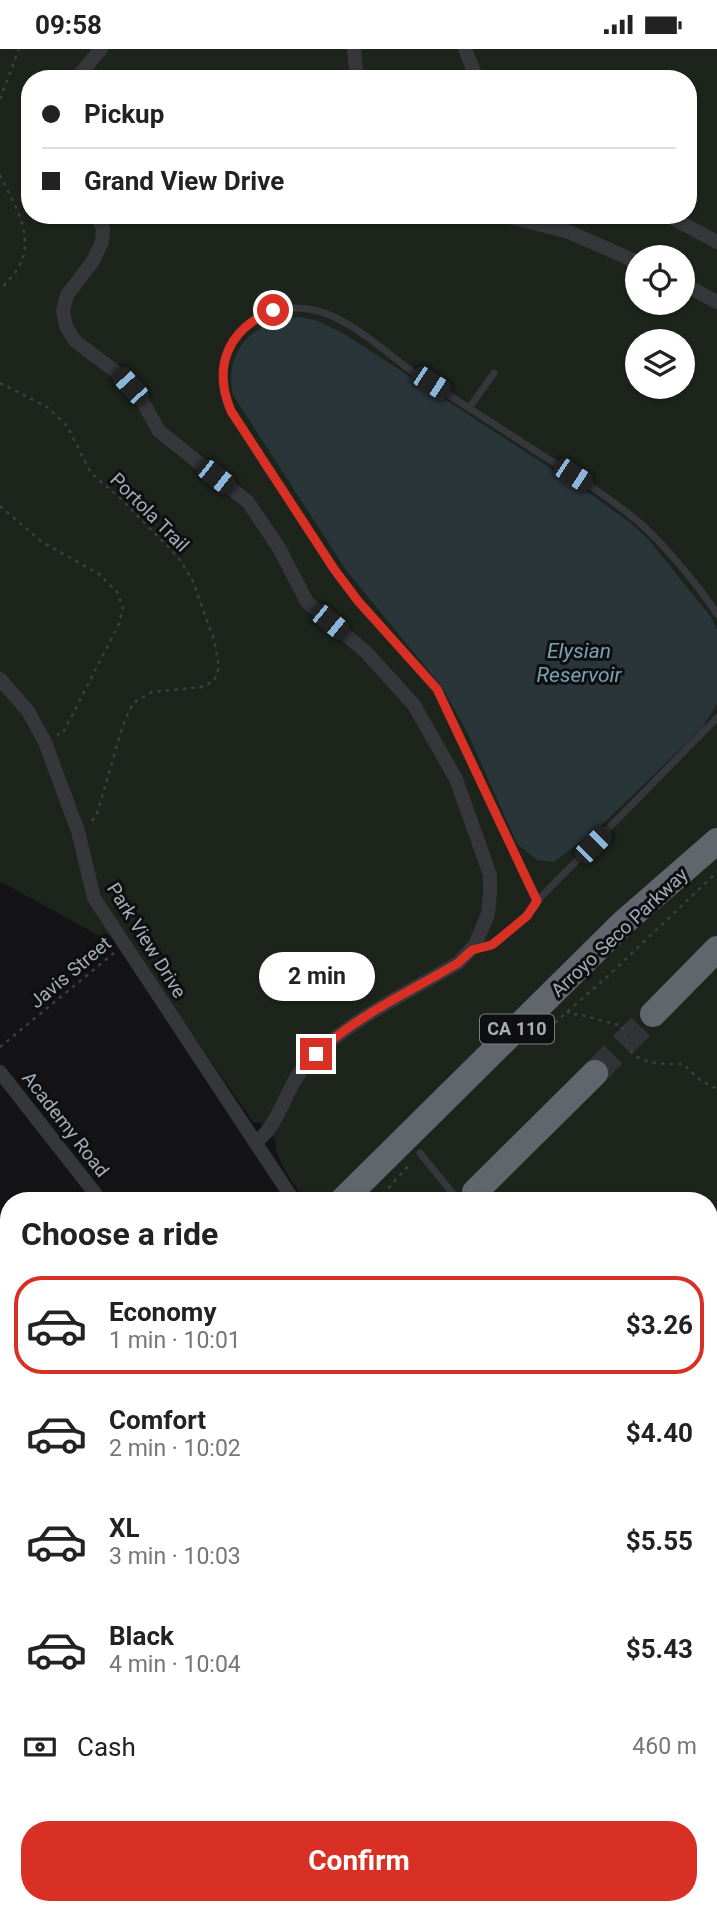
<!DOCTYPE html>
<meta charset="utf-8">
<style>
:root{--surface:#fff;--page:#f6f6f6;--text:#222;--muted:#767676;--line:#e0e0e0;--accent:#d93025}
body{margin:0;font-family:Roboto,sans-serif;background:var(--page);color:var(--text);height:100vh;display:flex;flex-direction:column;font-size:26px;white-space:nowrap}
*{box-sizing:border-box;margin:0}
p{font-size:23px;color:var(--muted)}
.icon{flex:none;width:38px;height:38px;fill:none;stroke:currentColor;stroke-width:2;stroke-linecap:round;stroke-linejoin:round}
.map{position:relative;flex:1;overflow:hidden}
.drawer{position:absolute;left:0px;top:1143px;width:718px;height:723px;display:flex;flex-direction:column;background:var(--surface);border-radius:28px 28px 0 0;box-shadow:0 2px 5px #0004}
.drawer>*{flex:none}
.guide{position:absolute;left:21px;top:21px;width:676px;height:154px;border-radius:28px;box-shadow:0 2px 5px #0004;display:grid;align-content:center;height:154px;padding:0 21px;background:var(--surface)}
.fabs{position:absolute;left:625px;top:196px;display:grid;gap:14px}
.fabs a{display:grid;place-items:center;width:70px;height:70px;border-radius:50%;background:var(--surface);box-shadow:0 2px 5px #0004;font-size:35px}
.end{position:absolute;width:32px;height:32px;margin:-16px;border:9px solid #d93025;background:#fff;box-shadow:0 0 0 4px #fff}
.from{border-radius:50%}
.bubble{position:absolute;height:49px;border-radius:24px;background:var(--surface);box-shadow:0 2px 5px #0004;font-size:23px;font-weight:700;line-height:49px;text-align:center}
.car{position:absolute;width:21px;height:42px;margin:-21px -10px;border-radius:9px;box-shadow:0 0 5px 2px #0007;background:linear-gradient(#222 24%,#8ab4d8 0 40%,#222 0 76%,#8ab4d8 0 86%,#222 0)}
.guide b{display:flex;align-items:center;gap:24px;height:66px;font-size:26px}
.guide b+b{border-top:2px solid var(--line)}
.guide i{width:18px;height:18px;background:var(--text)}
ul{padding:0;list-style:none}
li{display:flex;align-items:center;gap:21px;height:98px;margin:0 14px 10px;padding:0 7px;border:4px solid transparent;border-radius:28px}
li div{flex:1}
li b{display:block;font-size:26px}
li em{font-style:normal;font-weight:700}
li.current{border-color:var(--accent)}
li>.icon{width:63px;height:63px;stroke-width:1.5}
h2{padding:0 21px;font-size:32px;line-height:84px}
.pay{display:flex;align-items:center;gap:18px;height:77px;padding:0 21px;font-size:26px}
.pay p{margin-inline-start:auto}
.button{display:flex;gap:14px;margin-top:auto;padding:14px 21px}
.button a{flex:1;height:80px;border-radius:28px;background:var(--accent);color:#fff;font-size:28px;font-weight:700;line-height:80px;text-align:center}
.status{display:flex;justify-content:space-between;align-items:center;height:49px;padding:0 35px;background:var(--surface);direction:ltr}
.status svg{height:19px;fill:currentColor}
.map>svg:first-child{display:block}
</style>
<div class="status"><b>09:58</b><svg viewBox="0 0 49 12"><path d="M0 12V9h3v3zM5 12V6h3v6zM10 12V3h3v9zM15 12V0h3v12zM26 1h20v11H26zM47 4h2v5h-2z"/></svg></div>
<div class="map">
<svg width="717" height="1864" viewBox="0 0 717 1864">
<rect width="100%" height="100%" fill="#141416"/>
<g fill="#1c241c" fill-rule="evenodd">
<path d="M0,0H717V1864H533L531,1857H709V1152L305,1151C293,1133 276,1113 275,1091L260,1074L253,1073L132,898L103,883L110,893L0,832ZM30,30H688V166H30ZM637,208H682V254H637ZM637,292H682V338H637Z"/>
<polygon points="0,1599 9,1613 9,1857 156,1857 169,1864 0,1864"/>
</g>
<path fill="#2a353a" d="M299,268L315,271L343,284L595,448L632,475L648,490L711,568L717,581V655L702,679L601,777L554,813L537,811L517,795L468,685L442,638L346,521L233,346C223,299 256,271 299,268Z"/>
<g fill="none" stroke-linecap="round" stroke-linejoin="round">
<g stroke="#313336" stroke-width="26" stroke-dasharray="26 13" stroke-linecap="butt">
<polyline points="595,1024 653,965"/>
<polyline points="0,1669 9,1658"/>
</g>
<g stroke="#3b3e42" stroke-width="2.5" stroke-dasharray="3.5 5" stroke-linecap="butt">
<polyline points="0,50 19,0"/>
<path d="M0,126C13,154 37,188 18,219C13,227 6,234 0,241"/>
<polyline points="0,334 47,358 67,377 91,424 121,450 177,507 192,530 214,591 219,618 214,632 201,638 152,643 133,654 123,676 96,768 89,773"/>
<polyline points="0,457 42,493 99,525 117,543 123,559 119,575 63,684 57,686"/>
<path d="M567,962L571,966L578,965L622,977C626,984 623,992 628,999C639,1016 665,1015 683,1015L700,1031L717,1040"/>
<polyline points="542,985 608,927 717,823"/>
<polyline points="0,998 114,904"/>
<polyline points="377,1152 410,1115"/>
<polyline points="709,1367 717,1368"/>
<polyline points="709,1392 717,1398"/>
<polyline points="709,1413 717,1414"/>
<polyline points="709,1468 717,1472"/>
<polyline points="709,1564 717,1572"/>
<polyline points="0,1587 9,1576"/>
<polyline points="0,1648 9,1658"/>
<polyline points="709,1650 717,1656"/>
<polyline points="709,1734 717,1744"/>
</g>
<g stroke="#35373b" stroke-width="7">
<polyline points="469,359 494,324"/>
<path d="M537,852L437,641L358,552L334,520L231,363C221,337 218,309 237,287C257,262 287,254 318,262C352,271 387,305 416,325C458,352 500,379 542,406C573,426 605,445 634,469C660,490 699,537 717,565"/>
<path d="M472,901C500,894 521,875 537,852L717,669"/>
<polyline points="420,1104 459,1152"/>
<polyline points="709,1290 717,1291"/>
<polyline points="709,1520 717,1523"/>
<polyline points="101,1857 102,1864"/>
<polyline points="411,1857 414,1864"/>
</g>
<g stroke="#35373b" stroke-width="14">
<polyline points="354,0 357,30"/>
<polyline points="465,0 477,30"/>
<polyline points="76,30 101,0"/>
<path d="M96,166L103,179L102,193L93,212L67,246L63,262L66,277L75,292L120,326L140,348L159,382L248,453L279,499L307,553L366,603L414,656L456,730L490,826V845L488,865L475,896L458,914C407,944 348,971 307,1014C286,1036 279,1079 255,1093"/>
<polyline points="502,166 569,183 637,213"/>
<polyline points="667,166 717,193"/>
<polyline points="682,234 717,253"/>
<polyline points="0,630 28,662 45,693 78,782 94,849 294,1152"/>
<polyline points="0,1023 101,1152"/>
<polyline points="0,1234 9,1246"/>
<polyline points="0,1332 9,1325"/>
<polyline points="709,1776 717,1794"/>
<polyline points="709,1842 717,1824"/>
<polyline points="519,1857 521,1864"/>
<polyline points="647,1864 655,1857"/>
<polyline points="699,1864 702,1857"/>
</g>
<g stroke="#43464b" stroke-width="21">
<polyline points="0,1514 9,1545"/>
<polyline points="166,1857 177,1864"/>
<polyline points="291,1857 294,1864"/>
<polyline points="241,1864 268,1857"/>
</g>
<g stroke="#61666c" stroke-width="26">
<polyline points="653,965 717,900"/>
<polyline points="475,1143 595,1024"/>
<polyline points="342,1152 623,874 717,792"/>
</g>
<polyline stroke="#61666c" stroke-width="26" points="0,1555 9,1545"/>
</g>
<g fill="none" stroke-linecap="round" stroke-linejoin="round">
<path stroke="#d93025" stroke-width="9" d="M273,261C228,281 212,317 231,362L334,520L358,552L437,640L537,852L527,867L492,896L472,901L458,914C411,942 356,967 316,1005"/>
</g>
<g text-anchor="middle" stroke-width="6" stroke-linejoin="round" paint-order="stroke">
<rect fill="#0f0f11" stroke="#787e84" stroke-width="2" x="480" y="965.5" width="74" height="29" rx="5"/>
<g font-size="18" font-weight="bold" fill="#a5adb6">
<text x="517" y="986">CA 110</text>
</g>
<g font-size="19" fill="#a5adb6" stroke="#0f0f11">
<text transform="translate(150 463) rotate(45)" y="7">Portola Trail</text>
<text transform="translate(619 883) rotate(-43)" y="7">Arroyo Seco Parkway</text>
<text transform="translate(147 891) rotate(58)" y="7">Park View Drive</text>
<text transform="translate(70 923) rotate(-40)" y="7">Javis Street</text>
<text transform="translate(66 1075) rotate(52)" y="7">Academy Road</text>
</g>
<g font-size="21" font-style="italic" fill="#7ba2b2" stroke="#0f0f11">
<text x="579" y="609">Elysian<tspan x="579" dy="24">Reservoir</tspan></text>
</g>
</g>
</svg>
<div class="fabs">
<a><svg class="icon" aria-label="locate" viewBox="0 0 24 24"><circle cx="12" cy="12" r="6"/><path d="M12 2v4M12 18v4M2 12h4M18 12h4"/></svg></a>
<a><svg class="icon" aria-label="layers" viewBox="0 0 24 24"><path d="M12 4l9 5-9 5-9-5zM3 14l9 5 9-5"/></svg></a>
</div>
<i class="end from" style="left:273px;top:261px"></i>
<i class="end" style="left:316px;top:1005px"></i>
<div class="bubble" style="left:259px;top:903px;width:116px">2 min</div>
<i class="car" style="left:431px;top:334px;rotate:123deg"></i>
<i class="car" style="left:130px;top:337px;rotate:318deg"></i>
<i class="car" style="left:573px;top:426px;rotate:123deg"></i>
<i class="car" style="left:216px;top:428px;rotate:128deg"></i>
<i class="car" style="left:330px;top:573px;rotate:129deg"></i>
<i class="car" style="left:593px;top:796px;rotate:45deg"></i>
<div class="guide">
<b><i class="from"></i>Pickup</b>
<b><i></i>Grand View Drive</b>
</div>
<section class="drawer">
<h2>Choose a ride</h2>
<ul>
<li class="current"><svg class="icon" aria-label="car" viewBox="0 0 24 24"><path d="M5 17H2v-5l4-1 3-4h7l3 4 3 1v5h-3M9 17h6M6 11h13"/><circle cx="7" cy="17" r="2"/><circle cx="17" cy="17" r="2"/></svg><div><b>Economy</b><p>1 min · 10:01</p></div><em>$3.26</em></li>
<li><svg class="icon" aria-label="car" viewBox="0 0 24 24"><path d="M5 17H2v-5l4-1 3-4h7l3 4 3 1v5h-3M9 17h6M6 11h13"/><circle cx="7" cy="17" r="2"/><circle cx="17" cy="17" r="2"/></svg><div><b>Comfort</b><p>2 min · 10:02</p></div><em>$4.40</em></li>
<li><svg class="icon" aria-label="car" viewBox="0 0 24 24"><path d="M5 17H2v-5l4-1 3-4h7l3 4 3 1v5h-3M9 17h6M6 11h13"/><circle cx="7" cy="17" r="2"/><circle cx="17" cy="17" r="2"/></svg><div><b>XL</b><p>3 min · 10:03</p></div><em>$5.55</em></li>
<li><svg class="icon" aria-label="car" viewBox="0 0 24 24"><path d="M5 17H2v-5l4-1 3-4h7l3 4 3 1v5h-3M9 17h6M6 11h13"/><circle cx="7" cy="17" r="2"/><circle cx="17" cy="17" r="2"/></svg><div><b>Black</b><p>4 min · 10:04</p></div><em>$5.43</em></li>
</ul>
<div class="pay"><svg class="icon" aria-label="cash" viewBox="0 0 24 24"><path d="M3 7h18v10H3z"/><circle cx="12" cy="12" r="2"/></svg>Cash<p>460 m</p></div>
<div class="button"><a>Confirm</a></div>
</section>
</div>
